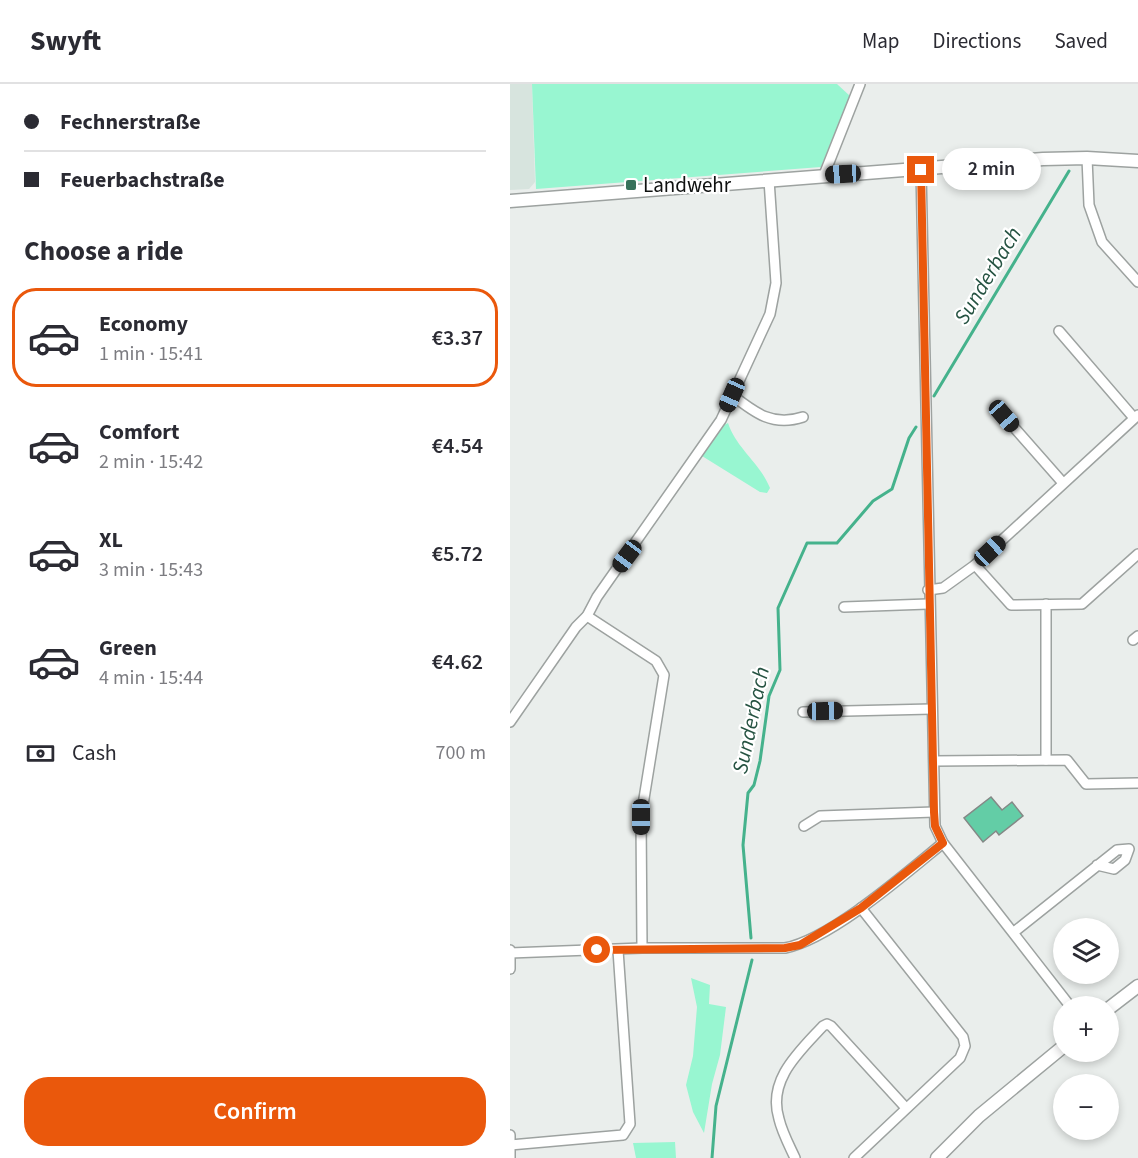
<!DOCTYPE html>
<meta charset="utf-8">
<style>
:root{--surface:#fff;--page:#f2f2f3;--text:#2b2b33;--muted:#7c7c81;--line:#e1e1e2;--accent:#ea580c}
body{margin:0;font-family:"Source Sans 3",sans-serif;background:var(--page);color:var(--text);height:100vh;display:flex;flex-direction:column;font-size:22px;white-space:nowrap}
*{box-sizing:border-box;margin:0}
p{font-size:20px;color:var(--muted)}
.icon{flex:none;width:33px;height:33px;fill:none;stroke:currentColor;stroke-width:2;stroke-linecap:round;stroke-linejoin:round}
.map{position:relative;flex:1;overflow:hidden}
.details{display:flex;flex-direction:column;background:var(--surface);width:510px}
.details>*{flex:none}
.banner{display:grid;align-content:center;height:132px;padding:0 24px;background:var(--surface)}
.controls{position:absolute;left:543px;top:834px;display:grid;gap:12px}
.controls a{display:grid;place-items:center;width:66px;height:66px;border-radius:50%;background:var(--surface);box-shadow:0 3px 9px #0003;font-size:30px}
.end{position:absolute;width:27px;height:27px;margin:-14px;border:8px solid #ea580c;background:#fff;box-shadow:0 0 0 3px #fff}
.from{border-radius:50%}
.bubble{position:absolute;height:42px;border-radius:21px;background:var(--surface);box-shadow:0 3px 9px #0003;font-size:20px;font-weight:600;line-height:42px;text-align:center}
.car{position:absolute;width:18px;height:36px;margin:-18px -9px;border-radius:8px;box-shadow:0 0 4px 2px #0007;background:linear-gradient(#222 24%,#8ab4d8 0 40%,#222 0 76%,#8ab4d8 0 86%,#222 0)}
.banner b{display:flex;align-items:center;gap:21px;height:57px;font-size:22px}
.banner b+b{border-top:2px solid var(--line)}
.banner i{width:15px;height:15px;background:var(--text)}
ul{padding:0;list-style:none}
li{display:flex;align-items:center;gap:18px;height:99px;margin:0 12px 9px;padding:0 12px;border:3px solid transparent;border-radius:24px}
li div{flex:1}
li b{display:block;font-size:22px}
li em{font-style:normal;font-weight:600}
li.active{border-color:var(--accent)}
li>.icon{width:54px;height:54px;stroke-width:1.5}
h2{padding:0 24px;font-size:27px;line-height:72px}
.pay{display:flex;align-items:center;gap:15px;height:66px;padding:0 24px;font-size:22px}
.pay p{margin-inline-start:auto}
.primary-button{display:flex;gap:12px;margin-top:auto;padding:12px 24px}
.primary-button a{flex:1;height:69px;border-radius:24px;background:var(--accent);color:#fff;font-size:24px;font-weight:600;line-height:69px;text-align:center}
header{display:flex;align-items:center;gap:36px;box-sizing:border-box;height:84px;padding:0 30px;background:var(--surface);border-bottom:2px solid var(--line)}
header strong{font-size:28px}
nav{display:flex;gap:33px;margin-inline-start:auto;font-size:21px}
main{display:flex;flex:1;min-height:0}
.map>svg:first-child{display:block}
</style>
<header>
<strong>Swyft</strong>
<nav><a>Map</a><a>Directions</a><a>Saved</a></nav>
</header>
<main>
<section class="details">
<div class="banner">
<b><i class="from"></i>Fechnerstraße</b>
<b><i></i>Feuerbachstraße</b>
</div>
<h2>Choose a ride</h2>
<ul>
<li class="active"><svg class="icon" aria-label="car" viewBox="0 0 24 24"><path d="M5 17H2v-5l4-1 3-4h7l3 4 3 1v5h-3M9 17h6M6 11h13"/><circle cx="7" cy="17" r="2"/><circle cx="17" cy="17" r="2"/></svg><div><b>Economy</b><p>1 min · 15:41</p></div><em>€3.37</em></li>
<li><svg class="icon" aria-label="car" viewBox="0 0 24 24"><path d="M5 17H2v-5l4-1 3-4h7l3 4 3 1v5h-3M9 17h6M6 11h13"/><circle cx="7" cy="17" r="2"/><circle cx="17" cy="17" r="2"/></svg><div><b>Comfort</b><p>2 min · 15:42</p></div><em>€4.54</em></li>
<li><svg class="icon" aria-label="car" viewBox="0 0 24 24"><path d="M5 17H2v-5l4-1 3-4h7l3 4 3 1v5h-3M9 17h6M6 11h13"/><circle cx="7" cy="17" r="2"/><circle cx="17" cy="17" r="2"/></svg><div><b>XL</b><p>3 min · 15:43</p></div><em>€5.72</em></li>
<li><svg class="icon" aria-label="car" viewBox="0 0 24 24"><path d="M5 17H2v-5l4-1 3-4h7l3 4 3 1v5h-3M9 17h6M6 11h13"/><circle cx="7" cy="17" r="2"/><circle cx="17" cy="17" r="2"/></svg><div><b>Green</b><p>4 min · 15:44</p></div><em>€4.62</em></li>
</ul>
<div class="pay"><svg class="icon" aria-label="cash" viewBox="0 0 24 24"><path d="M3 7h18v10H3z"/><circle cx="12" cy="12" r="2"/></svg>Cash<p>700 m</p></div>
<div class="primary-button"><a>Confirm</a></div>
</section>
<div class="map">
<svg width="628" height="1074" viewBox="0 0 628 1074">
<rect width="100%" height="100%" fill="#eaeeec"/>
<polygon fill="#d7e4de" points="0,0 22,0 25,98 19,105 0,106"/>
<g fill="#98f6d1">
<polygon points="22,0 327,0 340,12 311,83 26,105"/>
<path d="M218,339C226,364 250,379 260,404L257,409L250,408L192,372L210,343Z"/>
<polygon points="181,894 200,901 199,920 216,923 210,971 202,1000 194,1049 183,1028 176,1001 183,972 187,923"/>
<polygon points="165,1058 166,1074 126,1074 123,1059"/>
</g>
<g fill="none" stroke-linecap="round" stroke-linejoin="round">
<g stroke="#45b28c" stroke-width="3">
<polyline points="424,312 559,87"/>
<polyline points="241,854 233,761 238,709 244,701 250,677 259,612 270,586 268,524 297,459 327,459 363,417 382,405 399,354 406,343"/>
<polyline points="202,1074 206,1022 242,876"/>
</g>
</g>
<polygon fill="#63cda6" stroke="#848886" stroke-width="1.5" points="481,713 492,726 502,718 513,732 489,751 486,747 473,758 454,734"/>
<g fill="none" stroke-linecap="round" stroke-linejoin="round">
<defs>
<g id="street">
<polyline points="577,74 579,121 592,158 628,198"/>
<polyline points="411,86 425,742 433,759 560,922"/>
<polyline points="314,91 350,0"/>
<polyline points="549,247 624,334"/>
<path d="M222,311C245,329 263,343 293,333"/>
<polyline points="494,332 553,399"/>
<polyline points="465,481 501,521 572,520 628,470"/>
<polyline points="418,506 433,504 465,481 628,331"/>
<polyline points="334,523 418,520"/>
<polyline points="77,532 146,577 154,591 131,733 132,864"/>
<polyline points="623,556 628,552"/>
<polyline points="293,628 422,625"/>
<polyline points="0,638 66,543 77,532 87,513 211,336 260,230 266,199 259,96"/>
<polyline points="536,676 536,520"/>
<polyline points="424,677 557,676 576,700 628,699"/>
<polyline points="294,742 310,732 424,728"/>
<polyline points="504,848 607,766 619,765 615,776 604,785 587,781"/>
<polyline points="0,866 0,885"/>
<path d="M0,869L132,864H275C321,855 395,790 433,759"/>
<polyline points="0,1051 0,1074"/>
<polyline points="0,1061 113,1051 120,1040 108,866"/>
<path d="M285,1074C279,1061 272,1048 269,1035C257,996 289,968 313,942L317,940L321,942L396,1024"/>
<polyline points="344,1074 450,974 455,962 453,953 351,824"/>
</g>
<g id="secondary">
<polyline points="0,117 533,75 577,74 628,77"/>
<polyline points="598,925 628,902"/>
<polyline points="427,1074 469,1032 554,962"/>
</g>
</defs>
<use href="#street" stroke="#9da2a0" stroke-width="12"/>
<use href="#secondary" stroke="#9da2a0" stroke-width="15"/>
<use href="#street" stroke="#fff" stroke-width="9"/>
<use href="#secondary" stroke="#fff" stroke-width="12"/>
</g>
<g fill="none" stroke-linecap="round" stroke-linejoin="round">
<polyline stroke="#ea580c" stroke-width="8" points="87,866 275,864 290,861 351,824 433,759 425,742 424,728 411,86"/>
</g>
<rect fill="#36715a" stroke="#fff" stroke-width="2" x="115" y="95" width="12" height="12" rx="3"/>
<g text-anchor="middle" stroke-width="4.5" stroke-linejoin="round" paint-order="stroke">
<g font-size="21" fill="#0f1110" stroke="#fff" text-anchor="start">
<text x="133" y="108">Landwehr</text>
</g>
<g font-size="22" font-style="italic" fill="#265342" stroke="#fff">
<text transform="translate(477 191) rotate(-59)" y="8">Sunderbach</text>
<text transform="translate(240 636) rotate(-78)" y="8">Sunderbach</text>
</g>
</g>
</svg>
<div class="controls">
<a><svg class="icon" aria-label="layers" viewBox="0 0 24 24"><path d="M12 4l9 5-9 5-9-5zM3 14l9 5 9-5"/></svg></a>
<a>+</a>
<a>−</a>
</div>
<i class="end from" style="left:87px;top:866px"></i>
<i class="end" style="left:411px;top:86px"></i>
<div class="bubble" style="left:432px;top:64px;width:99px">2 min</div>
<i class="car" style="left:333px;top:90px;rotate:267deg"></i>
<i class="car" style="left:222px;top:311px;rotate:204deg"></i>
<i class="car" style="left:494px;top:332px;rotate:139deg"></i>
<i class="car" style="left:480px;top:467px;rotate:47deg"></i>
<i class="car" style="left:117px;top:472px;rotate:217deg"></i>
<i class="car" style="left:315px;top:627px;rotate:89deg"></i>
<i class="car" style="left:131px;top:733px;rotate:180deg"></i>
</div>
</main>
